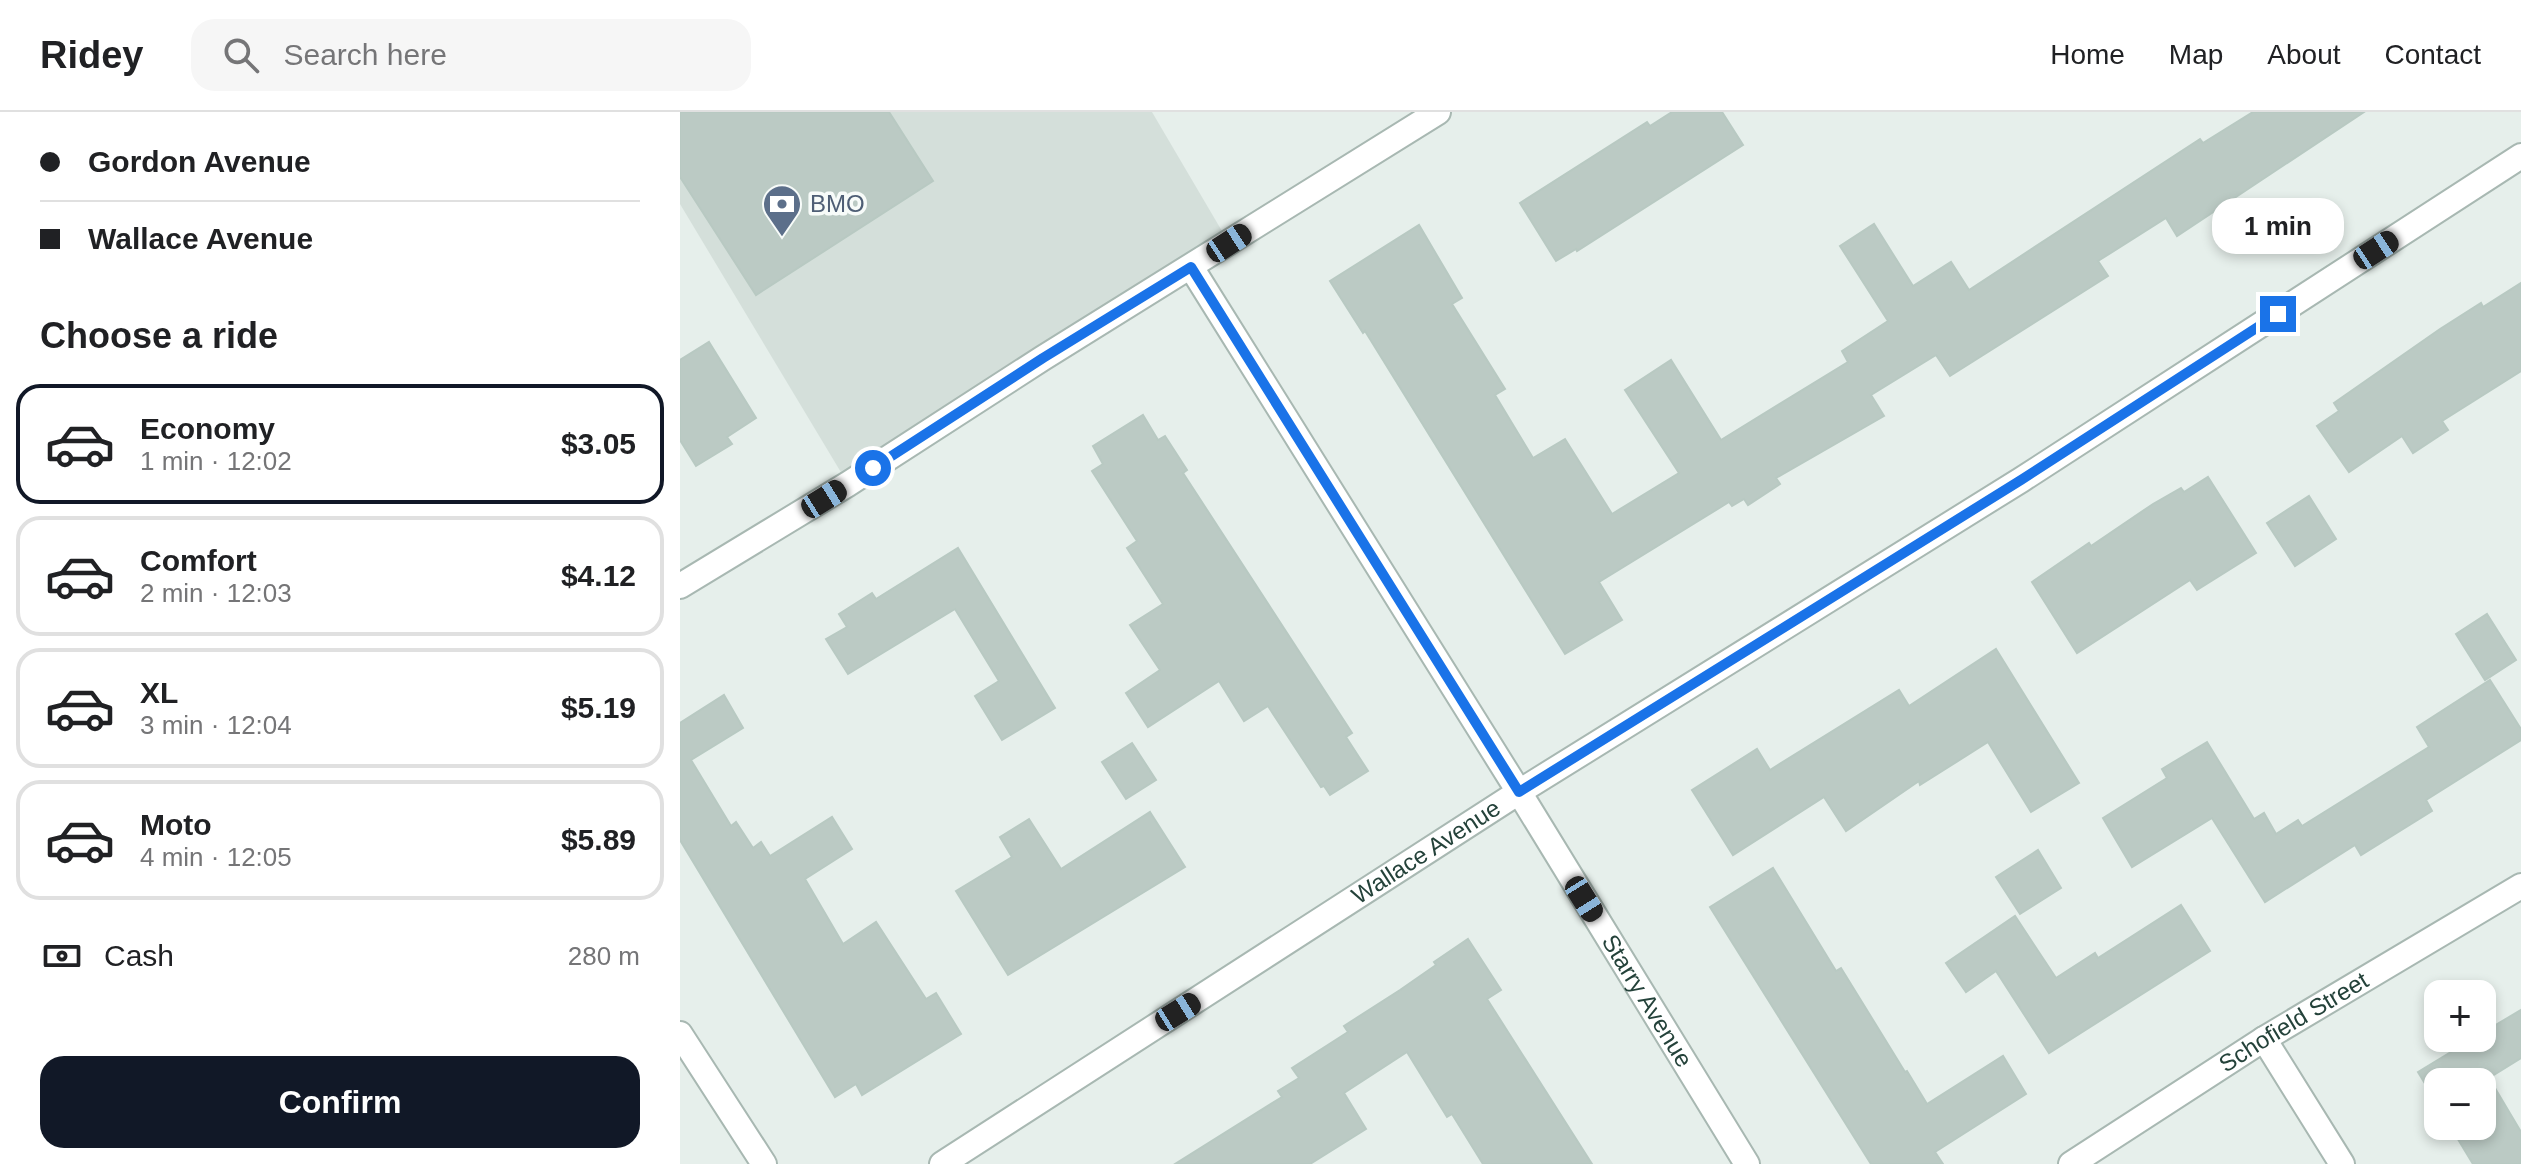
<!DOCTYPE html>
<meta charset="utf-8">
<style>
:root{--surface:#fff;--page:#f6f6f6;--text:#202124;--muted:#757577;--line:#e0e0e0;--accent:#111827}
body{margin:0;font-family:Helvetica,sans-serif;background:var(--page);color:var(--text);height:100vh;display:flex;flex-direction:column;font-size:30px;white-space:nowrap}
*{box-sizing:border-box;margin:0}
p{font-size:26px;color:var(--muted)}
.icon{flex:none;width:44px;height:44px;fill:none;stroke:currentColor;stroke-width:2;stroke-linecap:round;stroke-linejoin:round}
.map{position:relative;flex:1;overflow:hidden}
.panel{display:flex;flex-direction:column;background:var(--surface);width:680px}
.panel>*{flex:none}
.guide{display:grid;align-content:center;height:176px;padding:0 40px;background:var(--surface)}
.fabs{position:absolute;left:1744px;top:868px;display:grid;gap:16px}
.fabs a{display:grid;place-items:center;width:72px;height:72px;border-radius:16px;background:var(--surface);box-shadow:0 4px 12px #0003;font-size:40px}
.end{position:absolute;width:36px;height:36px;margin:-18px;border:10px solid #1a73e8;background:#fff;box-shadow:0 0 0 4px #fff}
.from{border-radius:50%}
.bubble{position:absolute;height:56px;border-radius:24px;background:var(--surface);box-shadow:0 4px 12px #0003;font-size:26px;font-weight:700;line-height:56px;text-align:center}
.car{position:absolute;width:24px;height:48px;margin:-24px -12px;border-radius:10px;box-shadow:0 0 6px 2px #0007;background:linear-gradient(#222 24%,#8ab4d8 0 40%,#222 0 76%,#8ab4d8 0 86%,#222 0)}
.guide b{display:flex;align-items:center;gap:28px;height:76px;font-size:30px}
.guide b+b{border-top:2px solid var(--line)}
.guide i{width:20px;height:20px;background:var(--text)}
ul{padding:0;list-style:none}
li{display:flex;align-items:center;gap:24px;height:120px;margin:0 16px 12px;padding:0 24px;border:4px solid var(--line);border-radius:24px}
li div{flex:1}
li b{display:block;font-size:30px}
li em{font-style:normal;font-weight:700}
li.active{border-color:var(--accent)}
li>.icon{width:72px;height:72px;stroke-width:1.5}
h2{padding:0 40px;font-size:36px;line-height:96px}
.pay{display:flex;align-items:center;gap:20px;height:88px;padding:0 40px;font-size:30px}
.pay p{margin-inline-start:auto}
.button{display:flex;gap:16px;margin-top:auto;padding:16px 40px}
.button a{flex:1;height:92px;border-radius:24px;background:var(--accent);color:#fff;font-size:32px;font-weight:700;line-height:92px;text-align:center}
header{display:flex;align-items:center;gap:48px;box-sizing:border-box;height:112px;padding:0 40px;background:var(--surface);border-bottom:2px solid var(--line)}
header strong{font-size:38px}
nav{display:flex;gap:44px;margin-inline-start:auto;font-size:28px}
.search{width:560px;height:72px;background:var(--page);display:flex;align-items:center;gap:20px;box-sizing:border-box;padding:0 28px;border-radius:24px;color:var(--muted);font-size:30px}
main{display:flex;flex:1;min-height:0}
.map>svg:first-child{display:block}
</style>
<header>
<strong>Ridey</strong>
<div class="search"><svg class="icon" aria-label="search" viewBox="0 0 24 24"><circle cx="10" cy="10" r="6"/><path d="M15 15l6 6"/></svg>Search here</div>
<nav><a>Home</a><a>Map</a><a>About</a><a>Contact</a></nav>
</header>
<main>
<section class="panel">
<div class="guide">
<b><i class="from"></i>Gordon Avenue</b>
<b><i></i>Wallace Avenue</b>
</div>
<h2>Choose a ride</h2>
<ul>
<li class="active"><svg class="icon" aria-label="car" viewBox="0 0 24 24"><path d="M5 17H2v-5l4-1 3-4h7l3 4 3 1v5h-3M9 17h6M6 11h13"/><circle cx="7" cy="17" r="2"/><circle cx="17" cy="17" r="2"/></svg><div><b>Economy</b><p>1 min · 12:02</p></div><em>$3.05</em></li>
<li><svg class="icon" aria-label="car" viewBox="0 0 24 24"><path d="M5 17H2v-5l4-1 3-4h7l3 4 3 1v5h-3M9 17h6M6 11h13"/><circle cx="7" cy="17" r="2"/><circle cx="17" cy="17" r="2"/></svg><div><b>Comfort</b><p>2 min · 12:03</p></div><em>$4.12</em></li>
<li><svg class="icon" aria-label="car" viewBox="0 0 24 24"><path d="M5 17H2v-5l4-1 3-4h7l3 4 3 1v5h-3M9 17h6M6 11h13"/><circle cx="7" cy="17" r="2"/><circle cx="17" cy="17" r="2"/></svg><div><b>XL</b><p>3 min · 12:04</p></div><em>$5.19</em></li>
<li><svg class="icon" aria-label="car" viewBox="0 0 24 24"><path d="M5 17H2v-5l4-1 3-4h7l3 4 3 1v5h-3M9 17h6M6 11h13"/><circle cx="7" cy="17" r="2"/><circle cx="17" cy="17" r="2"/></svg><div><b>Moto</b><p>4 min · 12:05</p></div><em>$5.89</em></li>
</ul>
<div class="pay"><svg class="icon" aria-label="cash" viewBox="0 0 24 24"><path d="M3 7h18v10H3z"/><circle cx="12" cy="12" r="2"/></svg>Cash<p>280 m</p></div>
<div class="button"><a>Confirm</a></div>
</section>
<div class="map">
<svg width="1841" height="1052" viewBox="0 0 1841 1052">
<rect width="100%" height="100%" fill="#e6efeb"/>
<polygon fill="#d4dfda" points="0,0 472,0 549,131 168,372 0,92"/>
<g fill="#bbcac4" stroke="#b8c9c2" stroke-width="2">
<polygon points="0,0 209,0 253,69 76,183 0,65"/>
<polygon points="992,0 1042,0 1063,33 897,139 896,137 876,149 840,91 967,10 970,14"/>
<polygon points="1573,0 1684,0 1497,124 1486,106 1418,149 1428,164 1270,264 1256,243 1191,283 1204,304 1096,366 1100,372 1068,393 1064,387 1052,394 1049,390 919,470 942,508 885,542 685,219 683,221 650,169 739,113 782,186 772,192 825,277 815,283 853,346 885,327 932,402 999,361 945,278 991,248 1041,328 1168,250 1162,239 1208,209 1160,134 1194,112 1233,174 1271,150 1289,178 1520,27 1523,31"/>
<polygon points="1841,171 1841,259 1762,309 1768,318 1733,341 1722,324 1669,360 1637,314 1659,299 1654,291 1760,217 1801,191 1803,195"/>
<polygon points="29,230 76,306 47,325 52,332 16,354 0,328 0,248"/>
<polygon points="463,303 478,328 485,324 507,358 503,361 672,621 666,625 688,659 650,683 644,674 641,675 588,594 564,609 539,569 468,615 446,581 480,558 450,513 483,492 447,436 457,429 412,359 423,352 413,334"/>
<polygon points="1528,365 1576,441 1517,478 1510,468 1397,541 1352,470 1409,431 1411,434 1473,392 1501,376 1504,380"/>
<polygon points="1629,384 1656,427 1615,454 1587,411"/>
<polygon points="278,436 375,596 322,628 295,584 319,569 275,497 168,562 146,527 167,515 159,502 192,481 196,487"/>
<polygon points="1807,502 1836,548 1805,568 1776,522"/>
<polygon points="1316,537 1399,671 1351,700 1308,630 1240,673 1239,669 1166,719 1144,685 1053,743 1012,678 1077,637 1090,658 1219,578 1229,594"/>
<polygon points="1810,568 1841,617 1841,628 1746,688 1752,699 1681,743 1675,733 1585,790 1532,706 1452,755 1423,706 1487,666 1482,657 1527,630 1574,707 1584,701 1596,722 1618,708 1622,714 1749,635 1737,615"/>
<polygon points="44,583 63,616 11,648 51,714 56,710 73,736 81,730 90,744 152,705 172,737 125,767 163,832 196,810 246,887 256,881 281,922 182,983 176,972 155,985 0,728 0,611"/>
<polygon points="452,631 476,668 446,687 422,650"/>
<polygon points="470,700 505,755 328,863 276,779 332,745 320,725 349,707 381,757"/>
<polygon points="1358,738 1381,776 1340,802 1316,765"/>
<polygon points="1093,756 1156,859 1161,856 1225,960 1227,959 1247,992 1323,944 1346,982 1255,1040 1263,1052 1191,1052 1030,795"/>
<polygon points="1501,793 1530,839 1369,941 1316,859 1286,880 1266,851 1335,804 1376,866 1415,841 1418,846"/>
<polygon points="788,827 821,878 807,887 912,1052 803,1052 772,1002 767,1005 727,940 664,981 686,1017 630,1052 495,1052 602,985 598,979 619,966 612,956 668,920 664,914 720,878 756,853 754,850"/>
<polygon points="1841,898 1841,946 1809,966 1841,1020 1841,1052 1793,1052 1770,1014 1802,1014 1802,970 1758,970 1758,993 1738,960 1794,926 1802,926 1802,921"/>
</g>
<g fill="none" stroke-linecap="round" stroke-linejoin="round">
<defs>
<g id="minor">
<path id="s1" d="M511,155L839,680L1067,1052"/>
<polyline points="0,474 168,372 363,246 758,0"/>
<polyline points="0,922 84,1052"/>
<polyline points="1584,927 1662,1052"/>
<path id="s2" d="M262,1052L839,680L1341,368L1841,44"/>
<path id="s3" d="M1391,1052L1584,927L1841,774"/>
</g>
</defs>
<use href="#minor" stroke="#a8b8b2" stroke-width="28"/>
<use href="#minor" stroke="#fff" stroke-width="24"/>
</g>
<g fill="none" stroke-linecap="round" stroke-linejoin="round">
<polyline stroke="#1a73e8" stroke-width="10" points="193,356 363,246 511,155 839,680 1341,368 1598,202"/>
</g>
<defs>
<symbol id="bank-pin" viewBox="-11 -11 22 30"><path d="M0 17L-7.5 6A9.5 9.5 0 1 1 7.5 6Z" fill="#5c6f8a" stroke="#f7fbf9"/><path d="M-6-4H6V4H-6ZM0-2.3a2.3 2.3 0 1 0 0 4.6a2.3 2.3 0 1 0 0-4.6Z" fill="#fff"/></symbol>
</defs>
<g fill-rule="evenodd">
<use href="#bank-pin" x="80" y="70" width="44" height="60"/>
</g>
<g text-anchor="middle" stroke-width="7" stroke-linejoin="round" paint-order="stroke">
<g font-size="24" fill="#4e5e75" stroke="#f7fbf9" text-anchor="start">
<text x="130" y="100">BMO</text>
</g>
<g font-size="24" fill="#24423a" stroke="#f7fbf9">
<text dy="8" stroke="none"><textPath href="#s2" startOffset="576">Wallace Avenue</textPath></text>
<text dy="8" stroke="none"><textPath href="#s1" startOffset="864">Starry Avenue</textPath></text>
<text dy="8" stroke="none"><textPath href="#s3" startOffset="264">Schofield Street</textPath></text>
</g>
</g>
</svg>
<div class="fabs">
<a>+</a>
<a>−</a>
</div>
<i class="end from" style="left:193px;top:356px"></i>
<i class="end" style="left:1598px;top:202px"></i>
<div class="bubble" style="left:1532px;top:86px;width:132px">1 min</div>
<i class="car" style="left:549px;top:131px;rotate:57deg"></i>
<i class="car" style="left:1696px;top:138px;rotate:57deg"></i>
<i class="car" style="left:144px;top:387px;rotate:58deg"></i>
<i class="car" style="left:904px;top:787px;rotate:148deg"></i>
<i class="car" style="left:498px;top:900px;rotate:58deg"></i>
</div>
</main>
